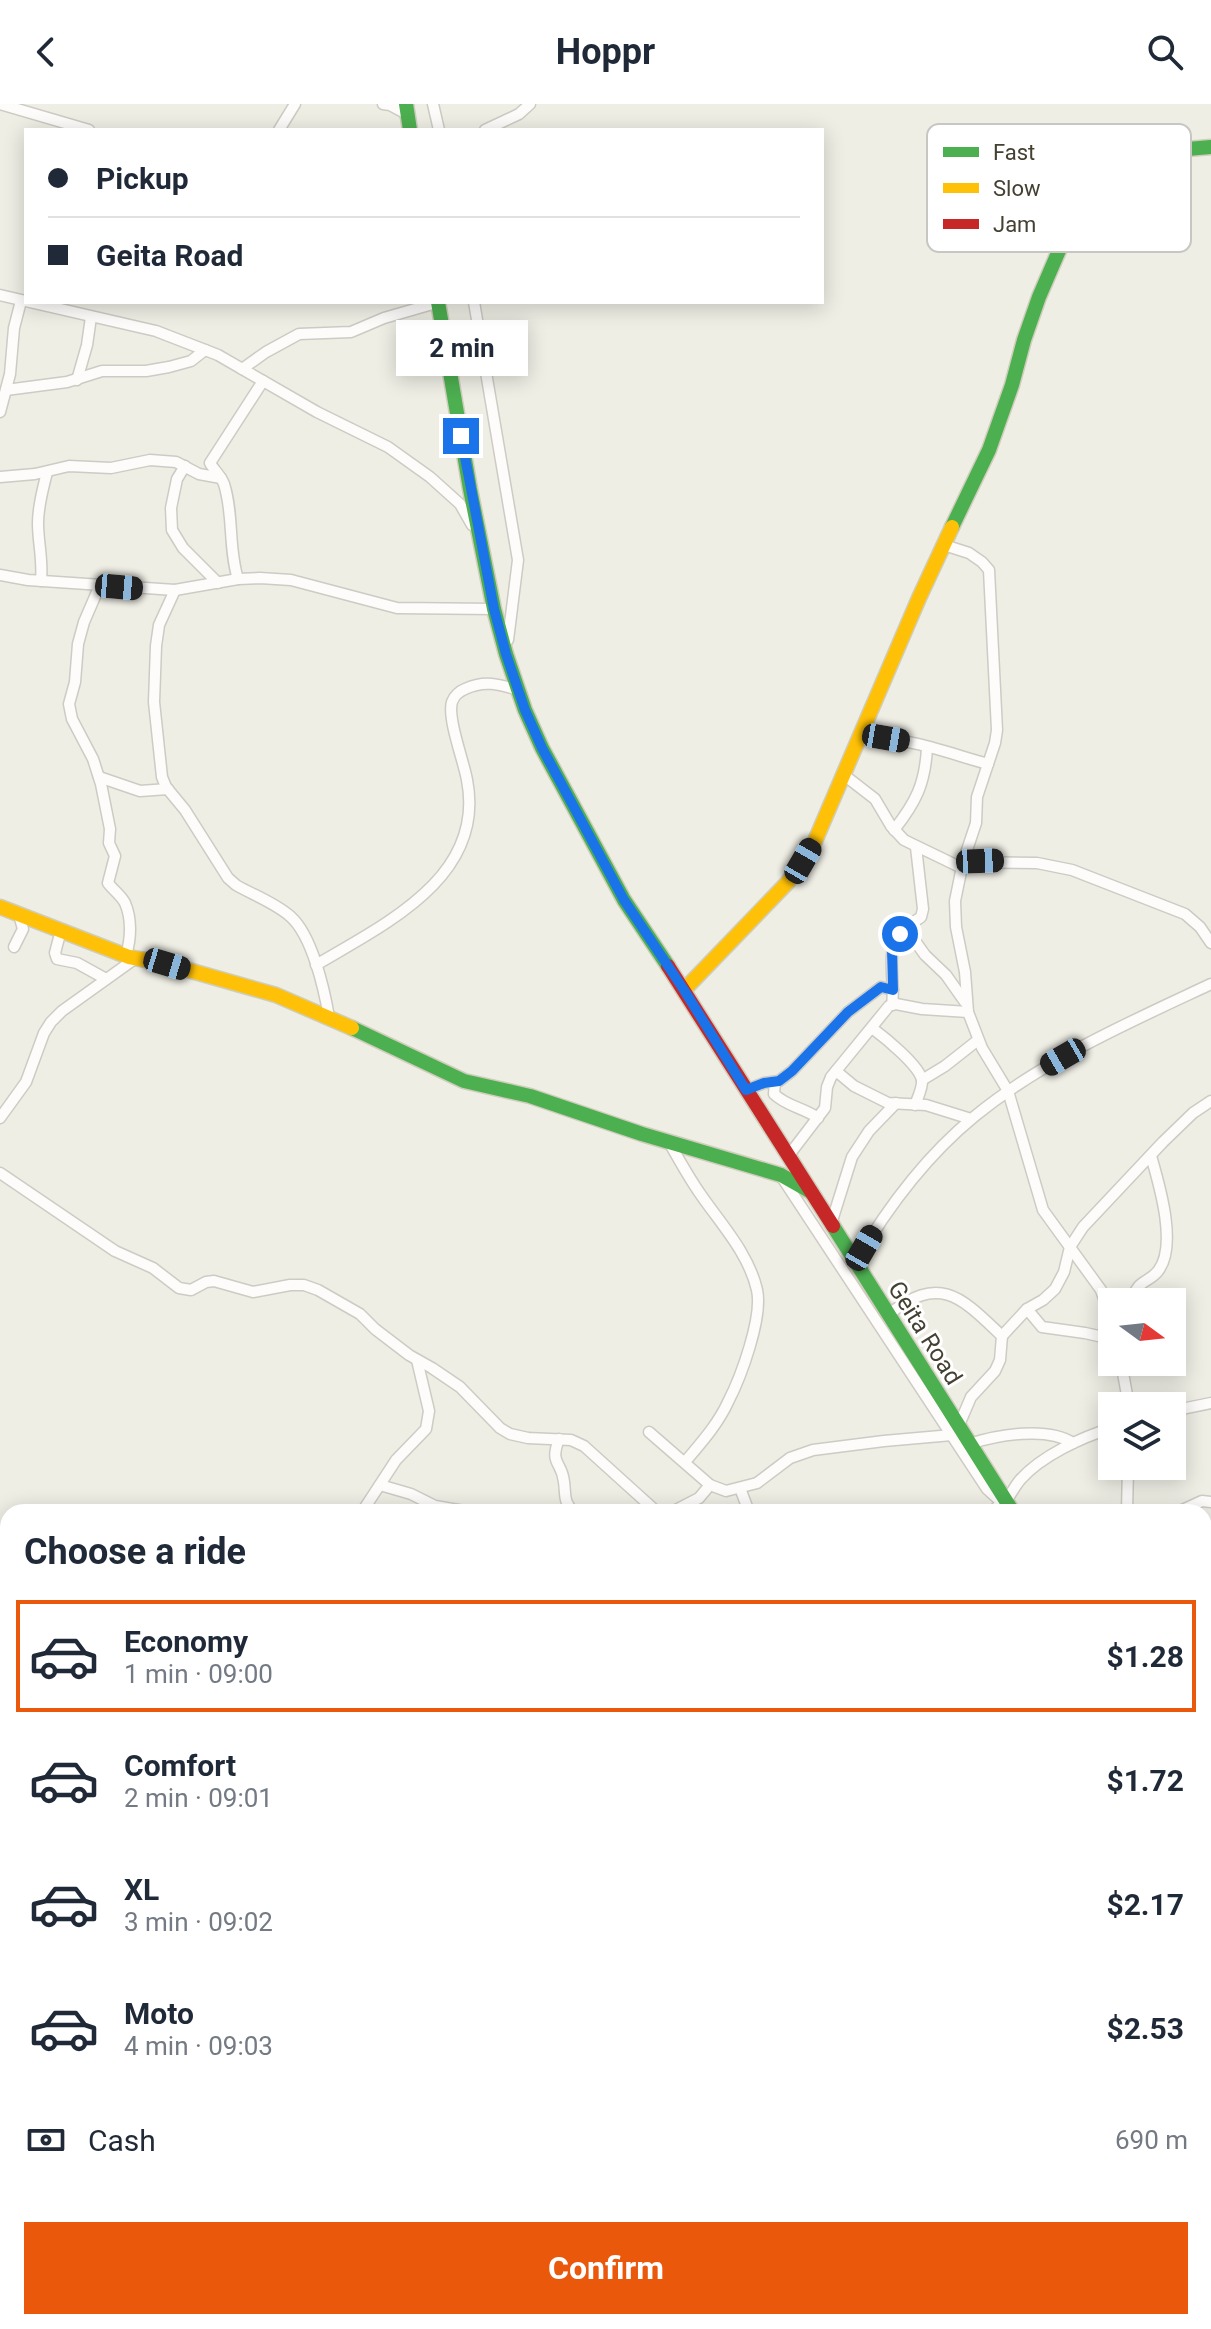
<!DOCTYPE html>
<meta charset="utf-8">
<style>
:root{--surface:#fff;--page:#f6f6f7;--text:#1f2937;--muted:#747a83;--line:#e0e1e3;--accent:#ea580c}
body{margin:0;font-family:Roboto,sans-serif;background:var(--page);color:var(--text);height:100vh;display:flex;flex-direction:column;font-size:30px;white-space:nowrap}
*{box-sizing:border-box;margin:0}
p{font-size:26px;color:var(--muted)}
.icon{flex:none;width:44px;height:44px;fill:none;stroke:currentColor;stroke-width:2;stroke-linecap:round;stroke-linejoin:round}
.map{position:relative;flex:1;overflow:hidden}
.side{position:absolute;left:0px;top:1400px;width:1212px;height:826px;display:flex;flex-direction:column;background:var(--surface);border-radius:24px 24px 0 0;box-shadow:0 4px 20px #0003}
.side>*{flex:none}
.top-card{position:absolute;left:24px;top:24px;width:800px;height:176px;border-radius:0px;box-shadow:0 4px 20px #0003;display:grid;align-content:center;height:176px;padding:0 24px;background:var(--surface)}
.needle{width:52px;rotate:105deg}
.fabs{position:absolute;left:1098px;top:1184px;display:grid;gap:16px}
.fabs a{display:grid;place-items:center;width:88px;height:88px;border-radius:0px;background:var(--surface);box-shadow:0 4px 20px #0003;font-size:40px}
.end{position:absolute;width:36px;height:36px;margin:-18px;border:10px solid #1a73e8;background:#fff;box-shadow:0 0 0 4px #fff}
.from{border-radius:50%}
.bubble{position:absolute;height:56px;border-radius:0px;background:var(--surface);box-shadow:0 4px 20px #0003;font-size:26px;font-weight:700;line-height:56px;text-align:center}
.car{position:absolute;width:24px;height:48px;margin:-24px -12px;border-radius:10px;box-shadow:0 0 6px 2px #0007;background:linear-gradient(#222 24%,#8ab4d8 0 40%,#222 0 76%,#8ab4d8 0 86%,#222 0)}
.top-card b{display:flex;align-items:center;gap:28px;height:76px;font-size:30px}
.top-card b+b{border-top:2px solid var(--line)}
.top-card i{width:20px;height:20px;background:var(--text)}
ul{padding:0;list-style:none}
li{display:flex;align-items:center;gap:24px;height:112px;margin:0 16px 12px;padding:0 8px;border:4px solid transparent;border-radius:0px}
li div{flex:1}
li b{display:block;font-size:30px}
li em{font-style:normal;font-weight:700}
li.active{border-color:var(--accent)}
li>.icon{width:72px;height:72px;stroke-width:1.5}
h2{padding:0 24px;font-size:36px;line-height:96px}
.pay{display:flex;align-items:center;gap:20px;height:88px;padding:0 24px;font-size:30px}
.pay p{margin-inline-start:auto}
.cta{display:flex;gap:16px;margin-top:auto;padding:16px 24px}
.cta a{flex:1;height:92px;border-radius:0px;background:var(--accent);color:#fff;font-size:32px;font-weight:700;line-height:92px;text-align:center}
header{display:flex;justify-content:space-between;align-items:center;height:104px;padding:0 24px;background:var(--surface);font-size:36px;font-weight:700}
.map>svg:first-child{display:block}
</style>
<header><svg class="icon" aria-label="back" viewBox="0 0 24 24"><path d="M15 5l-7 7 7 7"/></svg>Hoppr<svg class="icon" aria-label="search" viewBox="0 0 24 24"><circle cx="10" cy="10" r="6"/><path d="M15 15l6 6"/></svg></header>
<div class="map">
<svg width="1211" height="2225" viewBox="0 0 1211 2225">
<rect width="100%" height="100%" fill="#efeee5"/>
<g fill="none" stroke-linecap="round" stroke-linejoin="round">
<defs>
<g id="street">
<polyline points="0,0 89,26"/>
<polyline points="383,0 390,1 407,10"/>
<polyline points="433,0 439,26"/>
<polyline points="279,26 295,0"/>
<polyline points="485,26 519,10 530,0"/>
<polyline points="0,191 156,227 218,251 317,308 388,343 430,373 460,400 472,421"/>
<polyline points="474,198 518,456 508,536"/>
<polyline points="242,265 266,248 299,230 351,228 384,214 436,199 439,203"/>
<polyline points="77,276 87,241 91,213"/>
<polyline points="6,286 67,278 102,267 146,267 169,263 191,257 205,246"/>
<polyline points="0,308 10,270 14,224 21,197"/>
<polyline points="185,362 177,375 171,404 172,426 183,444 218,479"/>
<polyline points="0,373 35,370 69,362 111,364 150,356 176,358 199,370 221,374"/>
<polyline points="944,441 969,449 982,458 989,466 997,626 995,639 977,693 976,719 963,758 955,797 956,823 965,868 968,908 982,944 1008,987 1043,1106 1101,1186 1112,1218"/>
<polyline points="0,471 28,476 175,486 238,475 260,474 291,476 397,504 494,505"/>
<path d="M238,475C228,444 234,411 224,380C221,372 214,366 210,359L263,277"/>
<path d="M41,477C43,455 38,439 38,419C38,401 43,385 47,368"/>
<path d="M100,481L84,518L78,540L75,578L69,600L72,615L93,655L101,680L110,725L109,739L115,752L108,779C113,786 121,791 125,799C132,815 131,835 126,851"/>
<path d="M175,486L159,521L156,542L154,598L162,673L166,683L185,706L228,774L236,781C253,791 276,799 291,813C312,832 324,884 329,913"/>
<path d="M860,636C902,630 947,649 988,660"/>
<polyline points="844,671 875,695 891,722 904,736 962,764"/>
<polyline points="99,673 140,687 168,685"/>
<path d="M894,726C916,698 925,680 927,644"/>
<polyline points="963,758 1037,759 1072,766 1185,810 1200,823 1211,839"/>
<polyline points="905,823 925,851 946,871 965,898"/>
<polyline points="61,826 55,849 57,855 77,859 106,875"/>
<polyline points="14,843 23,825 19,811"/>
<path d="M316,861C385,820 486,773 467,676C464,658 447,614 452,598C454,592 460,587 465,585C484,576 499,580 518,586"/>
<path d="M892,901C896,877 883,843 904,824C909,820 916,817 921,813L923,805L916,743"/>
<path d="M872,924C884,933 919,961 922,976C923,983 918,993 915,1001"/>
<polyline points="836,967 854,982 888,999 926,1001 971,1015"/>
<polyline points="922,976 945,962 978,936"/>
<path d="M775,978L774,990C786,1002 804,1004 818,1014"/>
<polyline points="746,986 764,979 779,977 792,967 848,908 881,883 893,886"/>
<polyline points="0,1014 26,978 44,929 51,918 62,907 136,854"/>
<path d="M669,1038C679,1056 689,1074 701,1091C721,1120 749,1150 757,1186C763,1213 741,1273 728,1298C718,1320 701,1339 685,1358"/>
<polyline points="789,1051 825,1004 827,983 831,973 889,902 896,900 922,905 968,908"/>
<polyline points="0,1069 115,1147 153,1164 179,1184 191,1186 206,1178 214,1177 253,1188 290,1181 304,1181 318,1186 360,1210 375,1225 409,1251 432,1264 460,1283 500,1324 510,1330 528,1334 571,1336 584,1342 657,1408"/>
<polyline points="783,1075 987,1385 997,1394"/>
<polyline points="831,1120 852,1053 869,1027 896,999"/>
<path d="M855,1159C887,1104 926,1052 975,1012C1045,955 1130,918 1211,880"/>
<path d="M1129,1198C1132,1193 1135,1187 1139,1182C1145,1176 1153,1174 1158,1167C1178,1142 1159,1080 1151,1052"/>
<polyline points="1027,1205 1042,1223 1085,1229 1112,1235"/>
<path d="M888,1211C940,1169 961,1193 1002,1232L1000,1256L995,1267L971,1293L959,1321"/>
<polyline points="1002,1232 1027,1205 1043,1196 1055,1185 1064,1168 1070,1143 1083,1123 1163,1038 1193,1009 1211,997"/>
<polyline points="1121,1258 1129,1302"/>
<polyline points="1172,1307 1211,1299"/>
<polyline points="649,1328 710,1381 726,1387 757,1379 790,1354 813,1346 884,1337 952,1331"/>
<path d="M559,1335C549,1361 562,1357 564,1378C566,1393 563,1395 573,1408"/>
<path d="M969,1340C998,1331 1047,1322 1073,1339"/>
<polyline points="380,1381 411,1390 435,1402 470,1408"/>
<polyline points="740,1384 749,1408"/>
<path d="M1006,1397C1011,1390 1015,1382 1020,1376C1041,1352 1082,1333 1112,1324"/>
<polyline points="362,1408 396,1356 426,1325 429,1307 417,1256"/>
<polyline points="672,1408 699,1394 710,1381"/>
<polyline points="992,1408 1002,1398"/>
<polyline points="1127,1408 1128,1362"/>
<polyline points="1178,1408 1202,1397 1211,1398"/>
<polyline points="1204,1464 1211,1460"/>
<polyline points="0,1687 8,1692"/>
<polyline points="1204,1764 1211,1774"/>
<polyline points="0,1765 8,1754"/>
<polyline points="1204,1960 1211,1972"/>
<polyline points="0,1997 8,2001"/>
<polyline points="0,2118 8,2132"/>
<polyline points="0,2200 8,2190"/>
<polyline points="75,2218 83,2225"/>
<polyline points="261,2218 286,2224"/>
<polyline points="365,2218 369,2225"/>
<polyline points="483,2218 487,2225"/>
<polyline points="610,2218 614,2225"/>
</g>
<g id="fast">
<polyline points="406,0 410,26"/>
<polyline points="438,198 470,385 494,505 506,550 525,606 542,644 624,796 668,862"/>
<polyline points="952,423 989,346 1012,281 1024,236 1039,193 1067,128 1083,71 1093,63 1120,58 1153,48 1211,43"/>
<polyline points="352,924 464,977 530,992 642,1030 781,1071 811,1088"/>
<polyline points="833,1122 1013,1408"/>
</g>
<g id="slow">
<polyline points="0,803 129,853 167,860 276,891 352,924"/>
<polyline points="684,886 788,778 815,737 919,494 952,423"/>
<polyline points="1204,1707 1211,1718"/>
</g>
<polyline id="jam" points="668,862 833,1122"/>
</defs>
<use href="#street" stroke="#cdcbc3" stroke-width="13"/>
<use href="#fast" stroke="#cfcdbb" stroke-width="17"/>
<use href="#slow" stroke="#cfcdbb" stroke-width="17"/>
<use href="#jam" stroke="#cfcdbb" stroke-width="17"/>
<use href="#street" stroke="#fdfcfb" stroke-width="10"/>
<use href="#fast" stroke="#4caf50" stroke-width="14"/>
<use href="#slow" stroke="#ffc107" stroke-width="14"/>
<use href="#jam" stroke="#c62828" stroke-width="14"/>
</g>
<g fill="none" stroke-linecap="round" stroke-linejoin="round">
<polyline stroke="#1a73e8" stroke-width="10" points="461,332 494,505 506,550 525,606 542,644 624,796 684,886 746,986 764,979 779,977 792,967 848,908 881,883 893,886 892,847 900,830"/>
</g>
<g text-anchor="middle" stroke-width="6" stroke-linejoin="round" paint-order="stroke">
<g font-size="24" fill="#444132" stroke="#fff">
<text transform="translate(925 1229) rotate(58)" y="8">Geita Road</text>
</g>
</g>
<rect x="927" y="20" width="264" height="128" rx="12" fill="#fff" stroke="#c7c6c2" stroke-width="2"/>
<rect x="943" y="43" width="36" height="10" fill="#4caf50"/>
<rect x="943" y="79" width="36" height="10" fill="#ffc107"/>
<rect x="943" y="115" width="36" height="10" fill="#c62828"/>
<g font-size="22" fill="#444132">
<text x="993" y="56">Fast</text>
<text x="993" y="92">Slow</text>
<text x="993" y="128">Jam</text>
</g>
</svg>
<div class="fabs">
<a><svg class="needle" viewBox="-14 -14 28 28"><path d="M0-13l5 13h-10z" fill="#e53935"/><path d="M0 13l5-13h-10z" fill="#747a83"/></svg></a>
<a><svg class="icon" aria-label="layers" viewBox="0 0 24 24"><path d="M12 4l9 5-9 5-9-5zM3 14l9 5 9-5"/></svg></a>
</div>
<i class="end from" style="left:900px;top:830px"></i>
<i class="end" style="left:461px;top:332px"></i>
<div class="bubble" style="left:396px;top:216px;width:132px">2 min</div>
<i class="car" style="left:119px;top:483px;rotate:95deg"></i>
<i class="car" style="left:886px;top:634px;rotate:100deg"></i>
<i class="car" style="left:803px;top:757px;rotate:30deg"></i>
<i class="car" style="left:980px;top:757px;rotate:88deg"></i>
<i class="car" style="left:167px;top:860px;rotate:107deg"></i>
<i class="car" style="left:1063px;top:953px;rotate:240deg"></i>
<i class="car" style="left:864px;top:1144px;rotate:30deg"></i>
<div class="top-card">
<b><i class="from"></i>Pickup</b>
<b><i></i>Geita Road</b>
</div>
<section class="side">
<h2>Choose a ride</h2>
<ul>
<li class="active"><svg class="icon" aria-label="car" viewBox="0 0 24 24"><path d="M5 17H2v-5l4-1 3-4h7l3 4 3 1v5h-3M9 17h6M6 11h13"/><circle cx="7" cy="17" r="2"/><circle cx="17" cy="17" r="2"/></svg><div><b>Economy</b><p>1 min · 09:00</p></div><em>$1.28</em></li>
<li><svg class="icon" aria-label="car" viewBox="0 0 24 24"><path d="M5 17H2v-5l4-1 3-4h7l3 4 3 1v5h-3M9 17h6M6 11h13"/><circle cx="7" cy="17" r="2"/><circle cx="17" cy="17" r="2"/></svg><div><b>Comfort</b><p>2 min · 09:01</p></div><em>$1.72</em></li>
<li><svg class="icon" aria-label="car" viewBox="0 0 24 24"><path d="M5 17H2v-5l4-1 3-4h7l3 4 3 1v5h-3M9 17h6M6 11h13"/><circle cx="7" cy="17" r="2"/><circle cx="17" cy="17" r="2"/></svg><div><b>XL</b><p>3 min · 09:02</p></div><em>$2.17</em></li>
<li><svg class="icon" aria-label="car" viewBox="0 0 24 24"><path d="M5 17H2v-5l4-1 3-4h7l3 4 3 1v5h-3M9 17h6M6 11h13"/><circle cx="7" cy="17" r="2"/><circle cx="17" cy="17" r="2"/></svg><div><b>Moto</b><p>4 min · 09:03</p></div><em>$2.53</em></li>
</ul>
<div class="pay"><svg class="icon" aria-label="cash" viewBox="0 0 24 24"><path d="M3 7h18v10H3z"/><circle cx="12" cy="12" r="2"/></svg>Cash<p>690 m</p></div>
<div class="cta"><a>Confirm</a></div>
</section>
</div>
